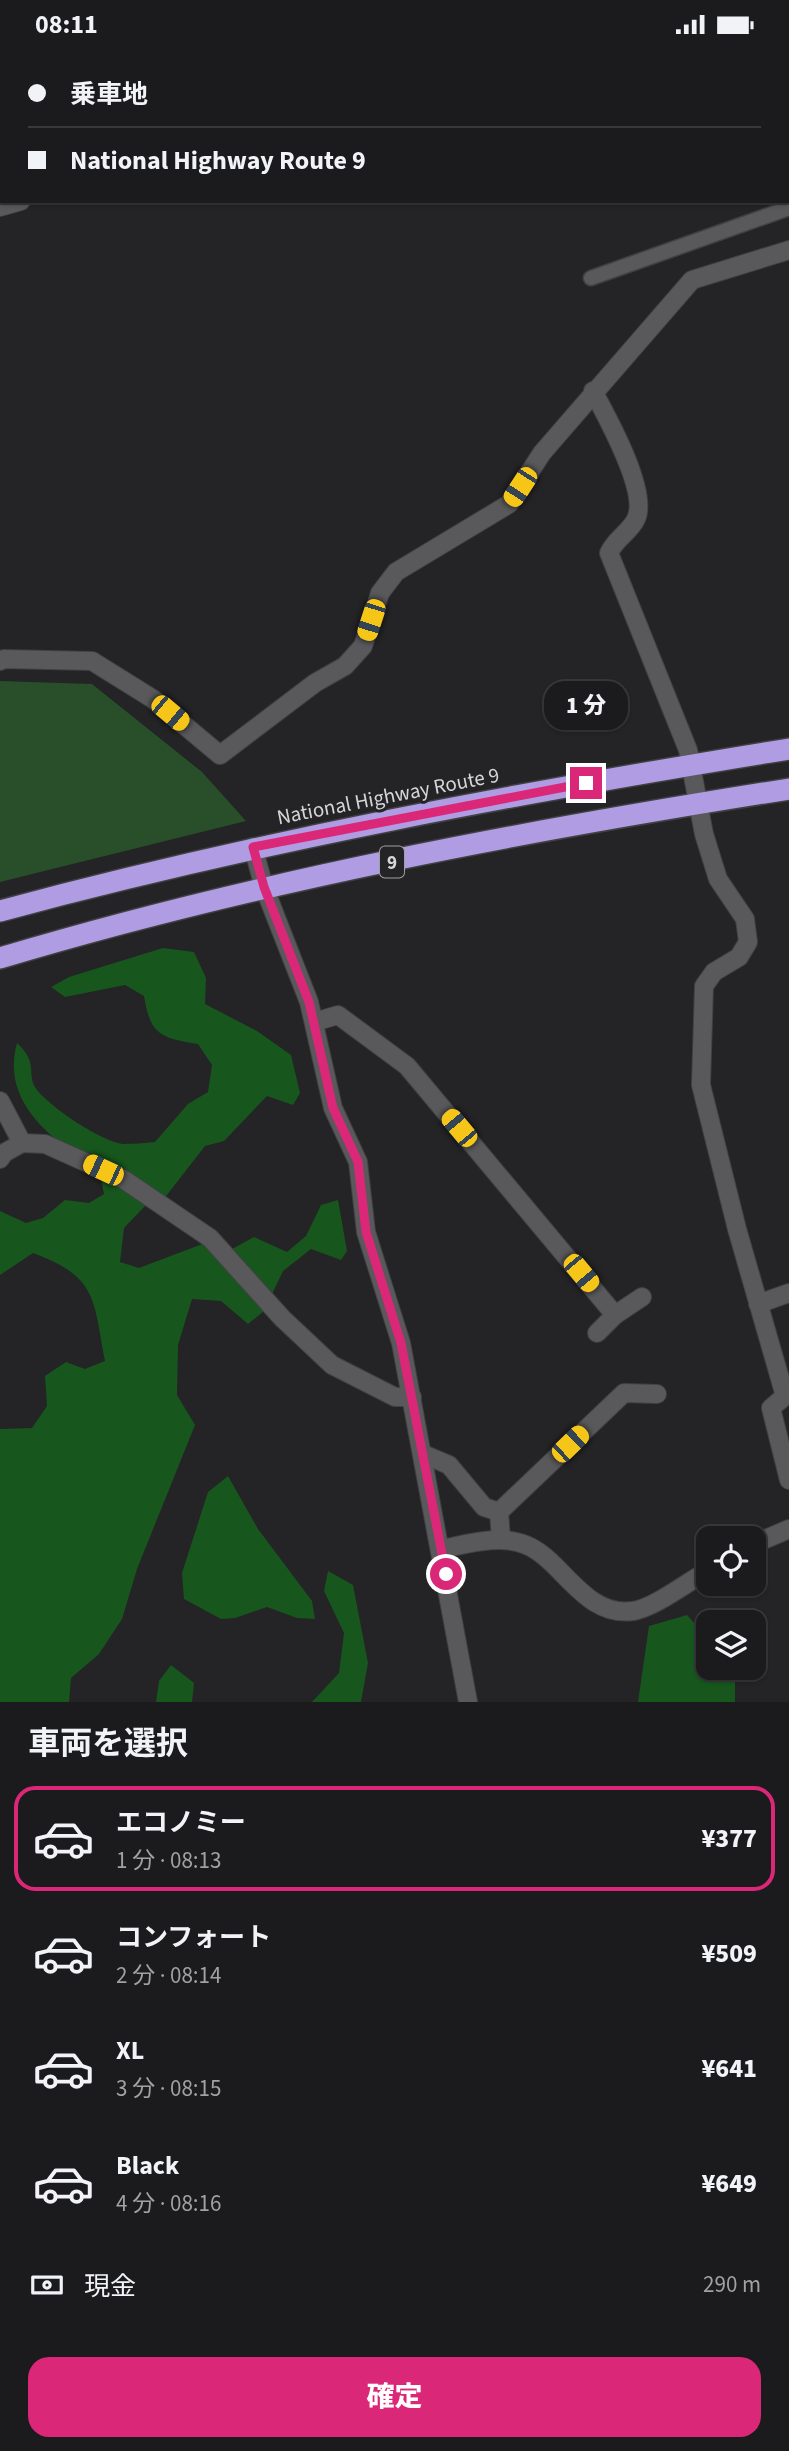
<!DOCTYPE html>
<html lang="ja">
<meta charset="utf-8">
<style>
:root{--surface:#1b1a1c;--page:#242325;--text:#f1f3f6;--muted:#a0a1a3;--line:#39383b;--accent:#db2777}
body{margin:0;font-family:"Source Sans 3","Noto Sans JP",sans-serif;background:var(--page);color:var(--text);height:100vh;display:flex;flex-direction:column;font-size:26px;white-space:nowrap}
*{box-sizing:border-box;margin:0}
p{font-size:23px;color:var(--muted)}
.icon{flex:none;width:38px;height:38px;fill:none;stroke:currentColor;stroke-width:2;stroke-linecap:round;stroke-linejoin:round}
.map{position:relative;height:1653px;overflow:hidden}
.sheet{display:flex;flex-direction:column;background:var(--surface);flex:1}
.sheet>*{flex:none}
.guide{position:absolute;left:0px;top:0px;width:789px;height:154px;box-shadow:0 2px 5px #0004,0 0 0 2px var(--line);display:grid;align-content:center;height:154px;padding:0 28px;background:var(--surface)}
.buttons{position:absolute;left:696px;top:1477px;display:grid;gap:14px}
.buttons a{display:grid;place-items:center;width:70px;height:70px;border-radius:14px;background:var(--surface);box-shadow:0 2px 5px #0004,0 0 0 2px var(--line);font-size:35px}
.end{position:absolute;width:32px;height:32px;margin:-16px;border:9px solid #db2777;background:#fff;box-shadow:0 0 0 4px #fff}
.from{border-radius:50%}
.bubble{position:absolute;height:49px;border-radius:21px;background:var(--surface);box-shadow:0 2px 5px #0004,0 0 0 2px var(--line);font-size:23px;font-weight:800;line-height:49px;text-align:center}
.car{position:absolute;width:21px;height:42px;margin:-21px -10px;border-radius:9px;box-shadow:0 0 5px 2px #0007;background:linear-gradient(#f5c518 24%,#345 0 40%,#f5c518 0 76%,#345 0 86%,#f5c518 0)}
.guide b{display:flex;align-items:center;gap:24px;height:66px;font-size:26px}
.guide b+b{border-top:2px solid var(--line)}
.guide i{width:18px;height:18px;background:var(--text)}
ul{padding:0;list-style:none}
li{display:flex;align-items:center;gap:21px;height:105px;margin:0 14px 10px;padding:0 14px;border:4px solid transparent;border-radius:21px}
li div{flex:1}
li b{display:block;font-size:26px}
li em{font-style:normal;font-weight:800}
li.active{border-color:var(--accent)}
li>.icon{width:63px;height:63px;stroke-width:1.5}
h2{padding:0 28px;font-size:32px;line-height:84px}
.pay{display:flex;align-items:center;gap:18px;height:77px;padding:0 28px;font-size:26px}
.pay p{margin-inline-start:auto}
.cta{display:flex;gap:14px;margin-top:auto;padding:14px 28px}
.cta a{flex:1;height:80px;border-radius:21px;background:var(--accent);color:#fff;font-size:28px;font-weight:800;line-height:80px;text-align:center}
.status{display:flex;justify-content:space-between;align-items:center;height:49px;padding:0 35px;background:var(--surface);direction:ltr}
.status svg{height:19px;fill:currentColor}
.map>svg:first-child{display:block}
</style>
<div class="status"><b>08:11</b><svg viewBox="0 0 49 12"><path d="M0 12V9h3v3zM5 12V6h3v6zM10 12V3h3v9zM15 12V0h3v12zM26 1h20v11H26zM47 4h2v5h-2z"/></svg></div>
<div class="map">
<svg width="789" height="1653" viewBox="0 0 789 1653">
<rect width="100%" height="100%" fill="#242326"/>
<polygon fill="#284e2a" points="0,632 92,635 202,723 246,772 0,833"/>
<g fill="#17571e">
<path d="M163,899L194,903L206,929L205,955L257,982L291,1006L300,1044L293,1056L267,1047L224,1092L205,1097L163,1151L145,1157L124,1179L120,1213L139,1219L205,1194L223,1205L254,1188L287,1203L306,1187L321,1156L338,1151L347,1202L341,1211L311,1200L283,1222L264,1262L248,1275L221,1252L192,1250L178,1296L177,1346L195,1376L137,1520L122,1570L99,1605L71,1629L69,1653H0V1380L32,1379L47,1357L45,1327L66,1313L85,1320L105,1312C93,1250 98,1228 33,1204L0,1226V1162L26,1174L43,1169L65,1151L89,1154L104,1145L99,1120C55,1093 0,1055 17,994C40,1015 25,1025 37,1041C50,1058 102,1093 123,1095C133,1095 145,1094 155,1093L188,1055L208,1043L212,1016L198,995C161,989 150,986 144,947L125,936L65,948L51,938L69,928Z"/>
<polygon points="228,1427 258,1480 312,1552 315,1570 297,1569 267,1558 235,1569 221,1570 184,1550 182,1524 208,1443"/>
<polygon points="328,1522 353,1536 368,1614 361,1653 312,1653 339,1624 344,1584 324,1542"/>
<polygon points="687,1566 709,1591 709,1619 735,1621 735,1653 638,1653 649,1577"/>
<polygon points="171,1616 194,1634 192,1653 156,1653 159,1632"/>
</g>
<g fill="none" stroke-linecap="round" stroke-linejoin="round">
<defs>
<g id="lane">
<polyline points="788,34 789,33"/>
<polyline points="591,229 789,159"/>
</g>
<g id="street">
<polyline points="508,2 513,0"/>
<polyline points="0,158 21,152"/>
<path d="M593,342C607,368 649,443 636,470C630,483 615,490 609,504L688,701L704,785L718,830L745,870L748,893L739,908L714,923L704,937L701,1036L737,1180L785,1347L789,1346"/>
<polyline points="0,612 4,610 92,612 153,650 220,706 315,634 345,617 363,597 380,544 396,523 509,455 542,404 692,231 789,201"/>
<polyline points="253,798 264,838 309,953 333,1059 358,1113 366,1183 401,1294 468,1653"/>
<polyline points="314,973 338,966 407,1017 615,1266 642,1248"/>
<polyline points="0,1052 22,1094"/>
<polyline points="0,1110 4,1104 22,1094 45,1095 123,1130 210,1189 282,1269 332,1316 395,1348 412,1348"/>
<polyline points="758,1255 789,1244"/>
<polyline points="597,1284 615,1266"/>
<polyline points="785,1347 771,1359 789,1431"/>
<polyline points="423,1405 449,1416 484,1458 499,1463"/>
<polyline points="501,1490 499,1463 624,1344 657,1345"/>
<polyline points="754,1495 789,1480"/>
<path d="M441,1500C468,1495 500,1485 526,1496C562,1510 584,1569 633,1562C654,1559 689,1532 709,1521"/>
</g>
<g id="highway">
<path d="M0,862C260,792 523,743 789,700"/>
<path d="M0,909C257,832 524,782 789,740"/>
</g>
</defs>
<use href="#lane" stroke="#414143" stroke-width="17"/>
<use href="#street" stroke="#414143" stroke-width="20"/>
<use href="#highway" stroke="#414143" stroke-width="24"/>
<use href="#lane" stroke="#59595c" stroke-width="14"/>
<use href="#street" stroke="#59595c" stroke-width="18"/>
<use href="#highway" stroke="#af9ce3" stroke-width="21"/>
</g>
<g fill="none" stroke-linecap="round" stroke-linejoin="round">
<polyline stroke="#db2777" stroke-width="9" points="446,1525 401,1294 366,1183 358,1113 333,1059 309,953 264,838 253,798 586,734"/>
</g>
<g text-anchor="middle" stroke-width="6" stroke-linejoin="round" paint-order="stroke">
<rect fill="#242326" stroke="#a1a0a2" stroke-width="2" x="380" y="797.5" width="24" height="31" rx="5"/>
<g font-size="19" font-weight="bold" fill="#d6d6d7">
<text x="392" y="820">9</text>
</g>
<g font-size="21" fill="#d6d6d7" stroke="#242326">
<text transform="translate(388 747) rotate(-11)" y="7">National Highway Route 9</text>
</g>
</g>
</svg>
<div class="buttons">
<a><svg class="icon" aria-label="locate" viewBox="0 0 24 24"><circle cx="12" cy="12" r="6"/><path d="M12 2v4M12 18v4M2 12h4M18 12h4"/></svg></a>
<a><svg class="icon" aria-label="layers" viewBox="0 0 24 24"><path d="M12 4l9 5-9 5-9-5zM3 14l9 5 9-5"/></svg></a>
</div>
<i class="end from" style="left:446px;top:1525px"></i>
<i class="end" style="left:586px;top:734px"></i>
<div class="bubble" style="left:544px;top:632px;width:84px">1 分</div>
<i class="car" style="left:520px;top:438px;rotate:213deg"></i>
<i class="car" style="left:371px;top:571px;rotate:198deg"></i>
<i class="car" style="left:170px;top:664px;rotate:130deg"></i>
<i class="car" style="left:459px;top:1079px;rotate:320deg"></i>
<i class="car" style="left:103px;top:1121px;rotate:295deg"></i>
<i class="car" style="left:581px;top:1224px;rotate:140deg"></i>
<i class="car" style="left:570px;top:1395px;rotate:46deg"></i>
<div class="guide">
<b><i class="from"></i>乗車地</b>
<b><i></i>National Highway Route 9</b>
</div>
</div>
<section class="sheet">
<h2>車両を選択</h2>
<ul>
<li class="active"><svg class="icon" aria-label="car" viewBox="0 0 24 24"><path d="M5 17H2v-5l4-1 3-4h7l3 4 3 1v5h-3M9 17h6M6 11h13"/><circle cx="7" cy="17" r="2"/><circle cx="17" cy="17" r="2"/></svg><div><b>エコノミー</b><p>1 分 · 08:13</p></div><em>¥377</em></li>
<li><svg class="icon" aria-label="car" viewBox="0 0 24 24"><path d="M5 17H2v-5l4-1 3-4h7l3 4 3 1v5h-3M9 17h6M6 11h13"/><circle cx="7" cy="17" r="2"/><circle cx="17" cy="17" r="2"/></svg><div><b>コンフォート</b><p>2 分 · 08:14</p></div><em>¥509</em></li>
<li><svg class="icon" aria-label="car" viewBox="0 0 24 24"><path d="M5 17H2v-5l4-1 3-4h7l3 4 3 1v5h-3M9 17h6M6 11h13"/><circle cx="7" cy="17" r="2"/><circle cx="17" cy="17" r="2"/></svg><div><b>XL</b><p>3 分 · 08:15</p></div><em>¥641</em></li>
<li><svg class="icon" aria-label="car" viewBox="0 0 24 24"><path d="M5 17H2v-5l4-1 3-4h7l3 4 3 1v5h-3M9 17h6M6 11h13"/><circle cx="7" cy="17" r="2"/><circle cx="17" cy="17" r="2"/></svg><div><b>Black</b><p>4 分 · 08:16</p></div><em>¥649</em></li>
</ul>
<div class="pay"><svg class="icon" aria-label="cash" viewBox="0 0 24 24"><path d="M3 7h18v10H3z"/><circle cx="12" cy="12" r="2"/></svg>現金<p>290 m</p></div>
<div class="cta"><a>確定</a></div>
</section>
